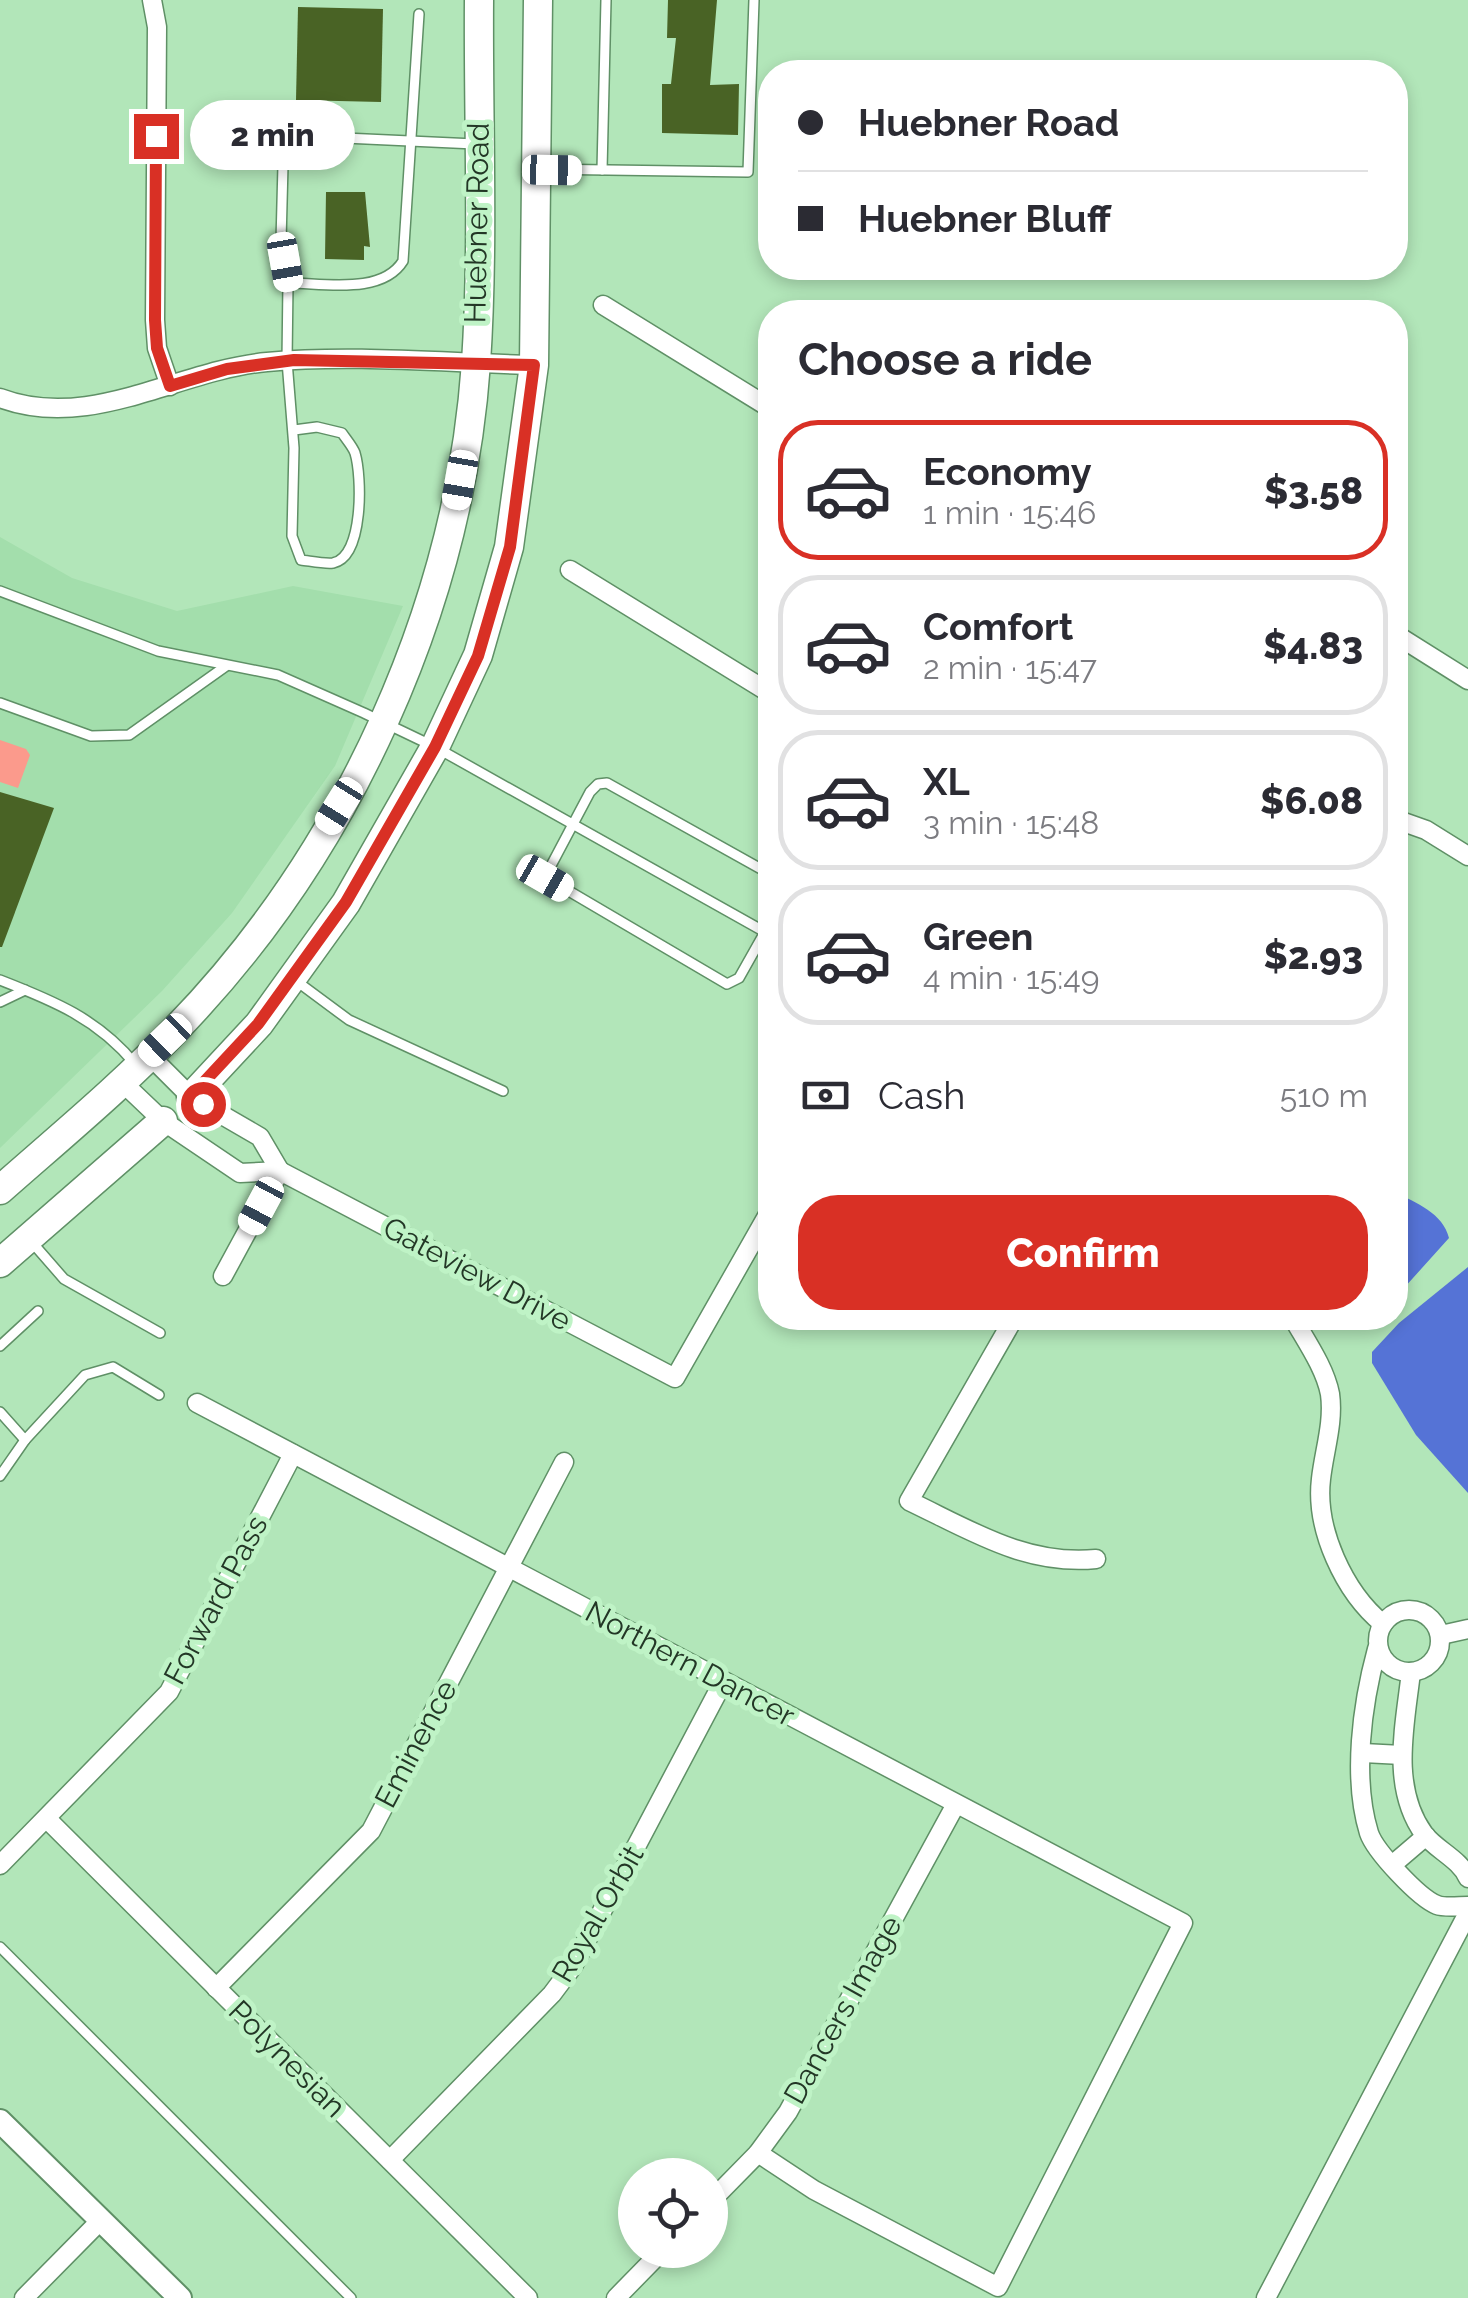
<!DOCTYPE html>
<meta charset="utf-8">
<style>
:root{--surface:#fff;--page:#f2f2f3;--text:#2b2b33;--muted:#7c7c81;--line:#e1e1e2;--accent:#d93025}
body{margin:0;font-family:Raleway,sans-serif;background:var(--page);color:var(--text);height:100vh;display:flex;flex-direction:column;font-size:38px;white-space:nowrap}
*{box-sizing:border-box;margin:0}
p{font-size:32px;color:var(--muted)}
.icon{flex:none;width:55px;height:55px;fill:none;stroke:currentColor;stroke-width:2;stroke-linecap:round;stroke-linejoin:round}
.map{position:relative;flex:1;overflow:hidden}
.drawer{position:absolute;left:758px;top:300px;width:650px;height:1030px;display:flex;flex-direction:column;background:var(--surface);border-radius:40px;box-shadow:0 5px 15px #0003}
.drawer>*{flex:none}
.top-card{position:absolute;left:758px;top:60px;width:650px;height:220px;border-radius:40px;box-shadow:0 5px 15px #0003;display:grid;align-content:center;height:220px;padding:0 40px;background:var(--surface)}
.controls{position:absolute;left:618px;top:2158px;display:grid;gap:20px}
.controls a{display:grid;place-items:center;width:110px;height:110px;border-radius:50%;background:var(--surface);box-shadow:0 5px 15px #0003;font-size:50px}
.end{position:absolute;width:45px;height:45px;margin:-22px;border:12px solid #d93025;background:#fff;box-shadow:0 0 0 5px #fff}
.from{border-radius:50%}
.bubble{position:absolute;height:70px;border-radius:35px;background:var(--surface);box-shadow:0 5px 15px #0003;font-size:32px;font-weight:800;line-height:70px;text-align:center}
.car{position:absolute;width:30px;height:60px;margin:-30px -15px;border-radius:12px;box-shadow:0 0 8px 2px #0007;background:linear-gradient(#fff 24%,#345 0 40%,#fff 0 76%,#345 0 86%,#fff 0)}
.top-card b{display:flex;align-items:center;gap:35px;height:95px;font-size:38px}
.top-card b+b{border-top:2px solid var(--line)}
.top-card i{width:25px;height:25px;background:var(--text)}
ul{padding:0;list-style:none}
li{display:flex;align-items:center;gap:30px;height:140px;margin:0 20px 15px;padding:0 20px;border:5px solid var(--line);border-radius:40px}
li div{flex:1}
li b{display:block;font-size:38px}
li em{font-style:normal;font-weight:800}
li.on{border-color:var(--accent)}
li>.icon{width:90px;height:90px;stroke-width:1.5}
h2{padding:0 40px;font-size:45px;line-height:120px}
.pay{display:flex;align-items:center;gap:25px;height:110px;padding:0 40px;font-size:38px}
.pay p{margin-inline-start:auto}
.cta{display:flex;gap:20px;margin-top:auto;padding:20px 40px}
.cta a{flex:1;height:115px;border-radius:40px;background:var(--accent);color:#fff;font-size:40px;font-weight:800;line-height:115px;text-align:center}
.map>svg:first-child{display:block}
</style>
<div class="map">
<svg width="1468" height="2298" viewBox="0 0 1468 2298">
<rect width="100%" height="100%" fill="#b2e6b9"/>
<polygon fill="#a3deac" points="0,537 72,578 177,611 293,586 403,606 335,766 232,913 162,991 0,1148"/>
<polygon fill="#fb9a8c" points="0,740 26,749 30,755 18,788 0,782"/>
<g fill="#5573d6">
<path d="M1395,1192C1416,1203 1443,1213 1449,1238L1395,1298Z"/>
<polygon points="1468,1267 1468,1493 1416,1435 1372,1363 1372,1352 1399,1323"/>
</g>
<g fill="#496325">
<polygon points="668,0 717,0 710,85 739,84 738,135 662,133 662,84 671,84 676,38 667,38"/>
<polygon points="298,7 383,9 381,102 296,100"/>
<polygon points="326,192 365,192 370,247 364,246 364,260 325,259"/>
<polygon points="0,792 54,808 2,947 0,947"/>
</g>
<g fill="none" stroke-linecap="round" stroke-linejoin="round">
<defs>
<g id="service">
<polyline points="538,169 748,172 754,0"/>
<polyline points="602,170 606,0"/>
<path d="M288,283C324,283 382,295 403,261L419,14"/>
<path d="M294,430L317,427L342,433C346,439 353,447 355,453C362,476 364,557 333,563C324,564 310,561 301,560L292,536L294,448L287,361L288,283L281,241L283,165L301,136L475,144"/>
<polyline points="0,591 158,651 278,675 364,713 435,747 765,932"/>
<polyline points="0,703 91,736 129,735 226,666"/>
<polyline points="770,874 607,783 598,784 590,792 545,877 727,984 739,978 770,923"/>
<path d="M0,980C54,1001 98,1019 135,1064"/>
<polyline points="295,980 349,1020 503,1091"/>
<polyline points="0,1002 25,990"/>
<polyline points="30,1240 64,1279 160,1333"/>
<polyline points="0,1346 38,1311"/>
<polyline points="0,1412 25,1440 85,1375 113,1367 159,1395"/>
<polyline points="0,1476 25,1440"/>
<polyline points="0,1947 351,2298"/>
</g>
<g id="minor">
<polyline points="152,0 157,27 155,320 157,348 170,386"/>
<polyline points="603,305 770,408"/>
<path d="M0,398C90,432 178,370 267,362C355,354 446,363 534,365"/>
<polyline points="570,570 770,693"/>
<polyline points="1395,634 1468,680"/>
<polyline points="1395,819 1426,830 1468,856"/>
<polyline points="149,1055 191,1097 260,1137 280,1171"/>
<polyline points="121,1081 163,1121 240,1173 280,1171 675,1378 770,1211"/>
<polyline points="223,1276 280,1171"/>
<path d="M1014,1318L909,1501C970,1530 1026,1566 1096,1559"/>
<path d="M1293,1318C1306,1341 1325,1368 1330,1394C1334,1423 1324,1451 1321,1479C1315,1529 1344,1592 1383,1624"/>
<polyline points="197,1403 1183,1923 998,2287 814,2190 758,2153"/>
<circle cx="1409" cy="1641" r="31"/>
<polyline points="1441,1635 1468,1629"/>
<path d="M1377,1649C1362,1704 1352,1778 1369,1833C1375,1851 1419,1898 1437,1905C1445,1908 1459,1906 1468,1906"/>
<path d="M1411,1672C1405,1725 1390,1787 1424,1834C1436,1850 1460,1859 1468,1878"/>
<polyline points="1363,1753 1402,1755"/>
<polyline points="47,1819 528,2298"/>
<polyline points="0,1865 169,1692 293,1454"/>
<polyline points="1392,1865 1426,1836"/>
<polyline points="216,1988 371,1831 564,1462"/>
<polyline points="390,2160 552,1994 573,1966 723,1682"/>
<polyline points="710,2202 758,2153 788,2112 956,1804"/>
<polyline points="24,2298 101,2220"/>
<polyline points="616,2298 663,2250"/>
<polyline points="1266,2298 1468,1913"/>
</g>
<polyline id="tertiary" points="0,2121 180,2298"/>
<g id="primary">
<polyline points="191,1097 259,1024 346,903 435,747 478,655 509,547 534,365 538,0"/>
<path d="M0,1190C60,1137 123,1085 178,1027C348,851 459,607 476,363C484,243 478,120 479,0"/>
<polyline points="0,1263 163,1121"/>
</g>
</defs>
<use href="#service" stroke="#5f9066" stroke-width="12"/>
<use href="#minor" stroke="#5f9066" stroke-width="21"/>
<use href="#tertiary" stroke="#5f9066" stroke-width="26"/>
<use href="#primary" stroke="#5f9066" stroke-width="31"/>
<use href="#service" stroke="#fff" stroke-width="9"/>
<use href="#minor" stroke="#fff" stroke-width="18"/>
<use href="#tertiary" stroke="#fff" stroke-width="22"/>
<use href="#primary" stroke="#fff" stroke-width="28"/>
</g>
<g fill="none" stroke-linecap="round" stroke-linejoin="round">
<polyline stroke="#d93025" stroke-width="12" points="156,136 155,320 157,348 170,386 227,369 294,360 534,365 510,547 478,656 435,747 346,902 258,1024 191,1096 203,1104"/>
</g>
<g text-anchor="middle" stroke-width="10" stroke-linejoin="round" paint-order="stroke">
<g font-size="30" fill="#233726" stroke="#bff3c6">
<text transform="translate(477 223) rotate(-89)" y="10">Huebner Road</text>
<text transform="translate(477 1274) rotate(28)" y="10">Gateview Drive</text>
<text transform="translate(216 1600) rotate(-62)" y="10">Forward Pass</text>
<text transform="translate(690 1664) rotate(28)" y="10">Northern Dancer</text>
<text transform="translate(416 1744) rotate(-62)" y="10">Eminence</text>
<text transform="translate(598 1914) rotate(-60)" y="10">Royal Orbit</text>
<text transform="translate(843 2010) rotate(-61)" y="10">Dancers Image</text>
<text transform="translate(287 2059) rotate(45)" y="10">Polynesian</text>
</g>
</g>
</svg>
<div class="controls">
<a><svg class="icon" aria-label="locate" viewBox="0 0 24 24"><circle cx="12" cy="12" r="6"/><path d="M12 2v4M12 18v4M2 12h4M18 12h4"/></svg></a>
</div>
<i class="end from" style="left:203px;top:1104px"></i>
<i class="end" style="left:156px;top:136px"></i>
<div class="bubble" style="left:190px;top:100px;width:165px">2 min</div>
<i class="car" style="left:552px;top:170px;rotate:91deg"></i>
<i class="car" style="left:285px;top:262px;rotate:170deg"></i>
<i class="car" style="left:460px;top:480px;rotate:190deg"></i>
<i class="car" style="left:339px;top:806px;rotate:212deg"></i>
<i class="car" style="left:545px;top:878px;rotate:120deg"></i>
<i class="car" style="left:165px;top:1040px;rotate:226deg"></i>
<i class="car" style="left:261px;top:1206px;rotate:208deg"></i>
<div class="top-card">
<b><i class="from"></i>Huebner Road</b>
<b><i></i>Huebner Bluff</b>
</div>
<section class="drawer">
<h2>Choose a ride</h2>
<ul>
<li class="on"><svg class="icon" aria-label="car" viewBox="0 0 24 24"><path d="M5 17H2v-5l4-1 3-4h7l3 4 3 1v5h-3M9 17h6M6 11h13"/><circle cx="7" cy="17" r="2"/><circle cx="17" cy="17" r="2"/></svg><div><b>Economy</b><p>1 min · 15:46</p></div><em>$3.58</em></li>
<li><svg class="icon" aria-label="car" viewBox="0 0 24 24"><path d="M5 17H2v-5l4-1 3-4h7l3 4 3 1v5h-3M9 17h6M6 11h13"/><circle cx="7" cy="17" r="2"/><circle cx="17" cy="17" r="2"/></svg><div><b>Comfort</b><p>2 min · 15:47</p></div><em>$4.83</em></li>
<li><svg class="icon" aria-label="car" viewBox="0 0 24 24"><path d="M5 17H2v-5l4-1 3-4h7l3 4 3 1v5h-3M9 17h6M6 11h13"/><circle cx="7" cy="17" r="2"/><circle cx="17" cy="17" r="2"/></svg><div><b>XL</b><p>3 min · 15:48</p></div><em>$6.08</em></li>
<li><svg class="icon" aria-label="car" viewBox="0 0 24 24"><path d="M5 17H2v-5l4-1 3-4h7l3 4 3 1v5h-3M9 17h6M6 11h13"/><circle cx="7" cy="17" r="2"/><circle cx="17" cy="17" r="2"/></svg><div><b>Green</b><p>4 min · 15:49</p></div><em>$2.93</em></li>
</ul>
<div class="pay"><svg class="icon" aria-label="cash" viewBox="0 0 24 24"><path d="M3 7h18v10H3z"/><circle cx="12" cy="12" r="2"/></svg>Cash<p>510 m</p></div>
<div class="cta"><a>Confirm</a></div>
</section>
</div>
